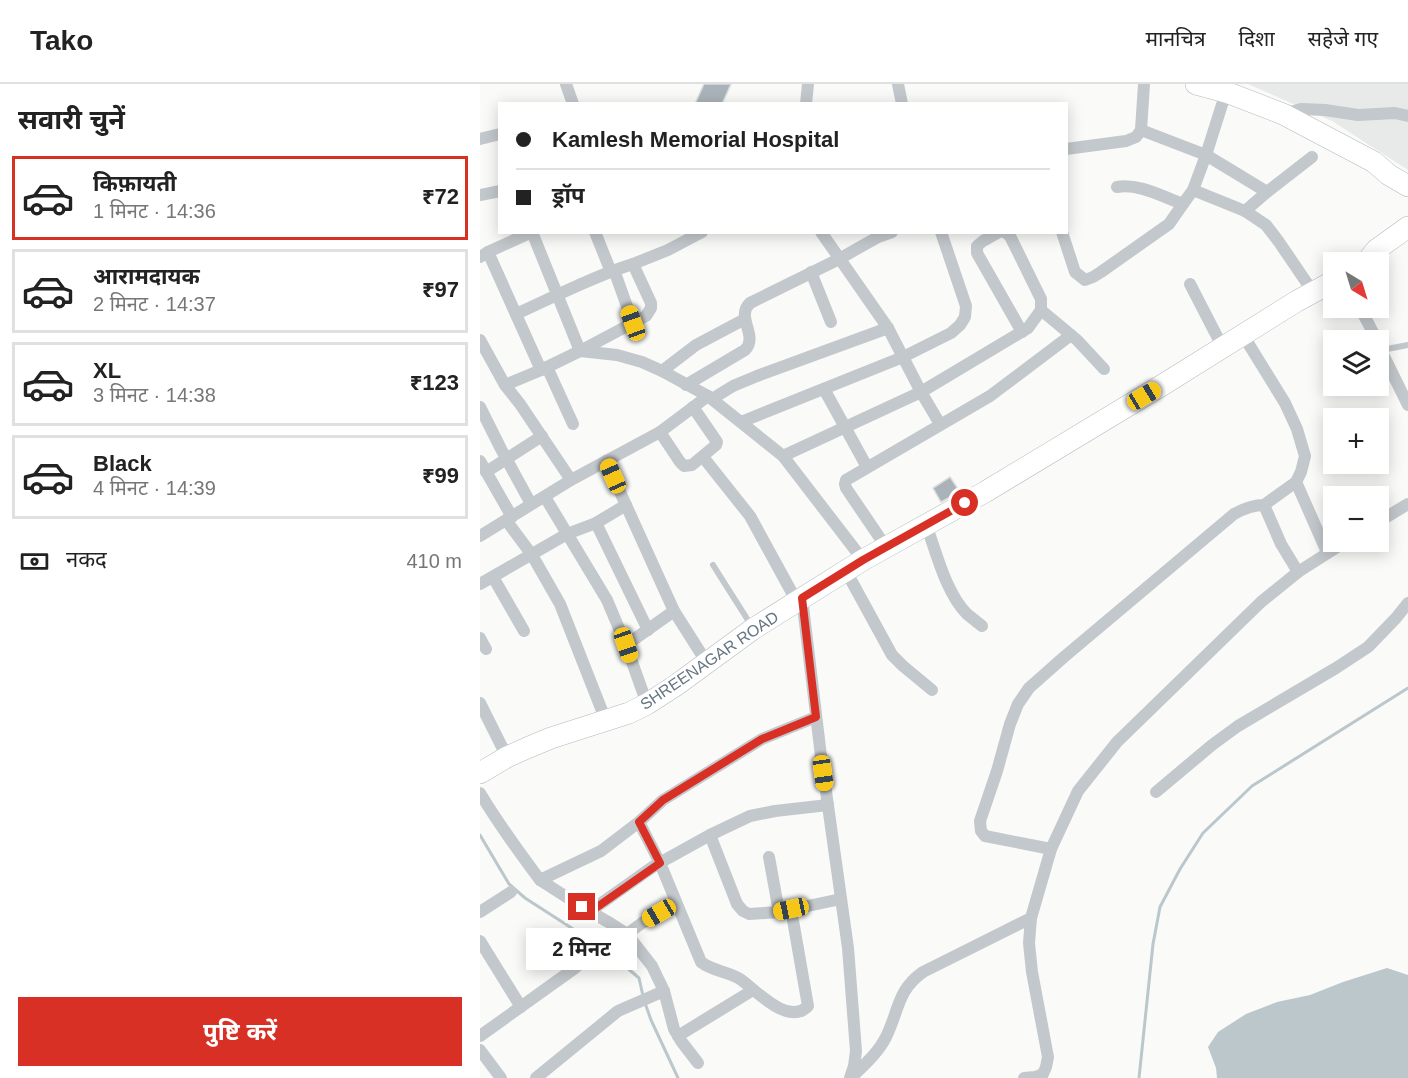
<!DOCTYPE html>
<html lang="hi">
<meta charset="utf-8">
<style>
:root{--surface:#fff;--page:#f6f6f6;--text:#222;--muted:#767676;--line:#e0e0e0;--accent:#d93025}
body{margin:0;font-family:Arial,"Noto Sans Devanagari",sans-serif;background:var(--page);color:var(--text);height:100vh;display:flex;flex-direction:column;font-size:22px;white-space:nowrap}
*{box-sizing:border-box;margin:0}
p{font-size:20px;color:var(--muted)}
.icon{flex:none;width:33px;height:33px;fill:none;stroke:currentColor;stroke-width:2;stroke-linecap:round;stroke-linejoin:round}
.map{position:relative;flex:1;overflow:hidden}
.sheet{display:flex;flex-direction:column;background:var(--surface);width:480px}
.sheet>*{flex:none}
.guide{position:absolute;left:18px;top:18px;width:570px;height:132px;border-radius:0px;box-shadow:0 3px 15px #0003;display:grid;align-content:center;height:132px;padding:0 18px;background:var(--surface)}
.needle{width:39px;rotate:142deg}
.fabs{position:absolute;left:843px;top:168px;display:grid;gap:12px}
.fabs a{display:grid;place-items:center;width:66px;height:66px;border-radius:0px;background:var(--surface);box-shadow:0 3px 15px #0003;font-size:30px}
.end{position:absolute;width:27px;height:27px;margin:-14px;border:8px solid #d93025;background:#fff;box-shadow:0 0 0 3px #fff}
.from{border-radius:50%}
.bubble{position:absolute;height:42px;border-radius:0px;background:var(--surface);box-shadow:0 3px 15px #0003;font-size:20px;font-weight:700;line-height:42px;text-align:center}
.car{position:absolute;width:18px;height:36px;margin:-18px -9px;border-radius:8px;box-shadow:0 0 4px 2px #0007;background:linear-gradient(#f5c518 24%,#345 0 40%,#f5c518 0 76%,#345 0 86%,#f5c518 0)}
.guide b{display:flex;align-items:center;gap:21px;height:57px;font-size:22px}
.guide b+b{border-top:2px solid var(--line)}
.guide i{width:15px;height:15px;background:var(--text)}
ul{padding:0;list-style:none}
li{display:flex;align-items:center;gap:18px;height:84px;margin:0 12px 9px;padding:0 6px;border:3px solid var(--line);border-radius:0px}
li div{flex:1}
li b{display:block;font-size:22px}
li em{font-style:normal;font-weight:700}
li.on{border-color:var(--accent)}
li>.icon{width:54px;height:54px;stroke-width:1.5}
h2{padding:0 18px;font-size:27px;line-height:72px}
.pay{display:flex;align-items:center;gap:15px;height:66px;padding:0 18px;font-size:22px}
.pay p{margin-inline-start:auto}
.action{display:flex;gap:12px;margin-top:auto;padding:12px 18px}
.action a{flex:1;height:69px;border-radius:0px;background:var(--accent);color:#fff;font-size:24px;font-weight:700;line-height:69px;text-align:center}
header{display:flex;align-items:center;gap:36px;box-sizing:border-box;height:84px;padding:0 30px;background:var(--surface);border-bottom:2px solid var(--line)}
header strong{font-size:28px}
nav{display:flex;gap:33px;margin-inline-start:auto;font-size:21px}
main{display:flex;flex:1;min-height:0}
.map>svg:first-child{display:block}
</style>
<header>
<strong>Tako</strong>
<nav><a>मानचित्र</a><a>दिशा</a><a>सहेजे गए</a></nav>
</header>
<main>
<section class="sheet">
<h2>सवारी चुनें</h2>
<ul>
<li class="on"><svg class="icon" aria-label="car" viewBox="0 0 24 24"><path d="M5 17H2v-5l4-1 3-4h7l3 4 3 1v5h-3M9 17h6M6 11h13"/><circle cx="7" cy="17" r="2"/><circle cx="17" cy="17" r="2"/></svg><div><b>किफ़ायती</b><p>1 मिनट · 14:36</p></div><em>₹72</em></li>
<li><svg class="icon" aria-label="car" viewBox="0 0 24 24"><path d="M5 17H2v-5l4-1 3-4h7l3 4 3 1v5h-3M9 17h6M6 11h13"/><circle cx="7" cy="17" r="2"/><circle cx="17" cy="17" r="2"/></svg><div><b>आरामदायक</b><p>2 मिनट · 14:37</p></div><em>₹97</em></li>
<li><svg class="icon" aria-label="car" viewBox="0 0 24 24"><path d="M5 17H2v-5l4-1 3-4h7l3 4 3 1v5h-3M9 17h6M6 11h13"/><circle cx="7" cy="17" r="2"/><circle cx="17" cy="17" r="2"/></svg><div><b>XL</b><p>3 मिनट · 14:38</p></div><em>₹123</em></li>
<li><svg class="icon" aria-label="car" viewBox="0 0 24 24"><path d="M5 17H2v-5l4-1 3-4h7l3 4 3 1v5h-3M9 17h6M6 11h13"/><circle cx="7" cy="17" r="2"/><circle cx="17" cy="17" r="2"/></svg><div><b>Black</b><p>4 मिनट · 14:39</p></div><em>₹99</em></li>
</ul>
<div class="pay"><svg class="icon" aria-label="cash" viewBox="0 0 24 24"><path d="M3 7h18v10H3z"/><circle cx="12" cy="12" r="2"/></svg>नकद<p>410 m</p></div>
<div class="action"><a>पुष्टि करें</a></div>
</section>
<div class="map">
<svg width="928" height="994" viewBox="0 0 928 994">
<rect width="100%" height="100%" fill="#fafaf8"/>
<polygon fill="#e8e9e9" points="768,0 928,0 928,86 852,37"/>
<polygon fill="#bbc7cb" points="907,884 928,891 928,994 737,994 736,984 728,963 738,948 766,930 797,918 830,911 863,898"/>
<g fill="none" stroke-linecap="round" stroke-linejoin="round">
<g stroke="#bbc7cb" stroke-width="3">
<polyline points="0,751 29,800 45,814 118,861"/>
<polyline points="126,866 159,894 163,912"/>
<polyline points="165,919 171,936 198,994"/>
<polyline points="659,994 673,860 680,823 700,785 723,749 772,702 928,604"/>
</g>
</g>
<g fill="#aab3b9" stroke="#dcdcda" stroke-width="1.5">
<polygon points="224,0 251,0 242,20 215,20"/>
<polygon points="470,393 480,408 461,418 453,404"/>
</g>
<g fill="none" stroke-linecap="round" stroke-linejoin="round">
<defs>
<g id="trunk">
<polyline points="716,0 746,8 803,30 894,78 909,91 928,102"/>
<polyline points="888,176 896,166 928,143"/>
<polyline points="0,689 27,673 47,664 71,654 149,629 167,620 195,602 273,545 383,476 505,408 684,300 817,217 854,197"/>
</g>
</defs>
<use href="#trunk" stroke="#b4b9bd" stroke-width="22"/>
<g stroke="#c3c8cc" stroke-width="6">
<polyline points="902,266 928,261"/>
<polyline points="233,481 271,541"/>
</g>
<g stroke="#c3c8cc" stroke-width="12">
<polyline points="86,0 93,20"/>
<polyline points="418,0 422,20"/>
<polyline points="326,20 328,0"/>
<polyline points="804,30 821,25 845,26 878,31 915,29 928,32"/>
<polyline points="661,46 726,71 787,108"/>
<polyline points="0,55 20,50"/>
<polyline points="586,65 646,57 656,53 661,46 664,0"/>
<path d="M637,103C659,99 683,113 703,120"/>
<polyline points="713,106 765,127 786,141 799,158 833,208"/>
<polyline points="0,111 20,107"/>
<polyline points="765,127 787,108 832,73"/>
<polyline points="115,148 131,188"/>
<polyline points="341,148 408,244 441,308 460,340"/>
<polyline points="519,148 503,157 497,162 497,169 542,248"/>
<polyline points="582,148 595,188 605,196 613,193 621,188 689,140 703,120 713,106 726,71 746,8"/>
<polyline points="8,168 61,286"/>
<polyline points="0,173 8,168 52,148"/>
<polyline points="153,180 188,166 222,148"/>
<polyline points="134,186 153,239"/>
<polyline points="331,188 351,238"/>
<polyline points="710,200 743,264"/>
<polyline points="880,224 897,256"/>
<polyline points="561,226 597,256 624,285"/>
<path d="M36,230C74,213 114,192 153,180L171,219V224L166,232L100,267L52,148"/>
<polyline points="0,256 25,301"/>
<polyline points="898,260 928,321"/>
<polyline points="67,283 93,340"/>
<polyline points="182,287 216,261 265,235"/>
<path d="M206,301L265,266C279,252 255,233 270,219L359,175L398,153L412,148"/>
<polyline points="344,305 387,383"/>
<polyline points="232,315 253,302 277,292 408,244"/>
<polyline points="0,323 21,365 51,420"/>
<polyline points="261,338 423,273 471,249 480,241 485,233 486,222 461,148"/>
<polyline points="180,348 200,378 204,382 212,381 236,361 237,358 213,323"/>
<polyline points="303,372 441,308 548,244 561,226 561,215 530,152 525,148"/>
<polyline points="223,373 270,432 317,518"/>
<polyline points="0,377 32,433"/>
<polyline points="126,377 194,527 227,579"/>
<polyline points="6,388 62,352"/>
<polyline points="91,396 40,320 25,301 61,286 100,267 137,271 162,278 182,287 228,312 303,372 383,476"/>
<polyline points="816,398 847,468"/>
<polyline points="65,413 127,516 146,561 167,620"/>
<polyline points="784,421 801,460 818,488"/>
<polyline points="26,436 52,471 80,520 126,637"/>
<polyline points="898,438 928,420"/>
<polyline points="116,439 168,546"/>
<path d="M446,440C456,468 466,509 487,530C492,534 497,538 502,542"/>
<polyline points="0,452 91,396 180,348 228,312"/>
<polyline points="406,463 366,404 365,400 366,396 510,312 591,251"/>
<polyline points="366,487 412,571 423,582 452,606"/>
<polyline points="13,493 44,547"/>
<polyline points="0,500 87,450 116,439 146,421"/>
<polyline points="322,514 341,672 368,864 376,967 374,982 370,994"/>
<polyline points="0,554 6,565"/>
<polyline points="146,561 194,527"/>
<polyline points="0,619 27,673"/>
<polyline points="676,708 732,661 758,642 856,584 888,563 916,534 928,519"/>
<path d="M0,709C18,739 39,768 60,796L121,767L159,738L183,716L282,655L336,633"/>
<path d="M159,738L180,779L221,878C232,887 247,887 260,895C275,905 308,943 328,922L311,825"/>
<polyline points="230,751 257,820 263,827 269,830 299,828 361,815"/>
<path d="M571,765L505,752L501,747L500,737L517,687L530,640L538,620L549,604L584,573L754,430C763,425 773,421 784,421L816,398L821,388L825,372L817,345L805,319L763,251"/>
<polyline points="289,773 299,828"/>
<polyline points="60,796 102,823 130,839 147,850 172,882 184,907 194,945 201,957 218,979"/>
<polyline points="0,828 31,808"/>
<polyline points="109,828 174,782 230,751 270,732 295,727 348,721"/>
<polyline points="147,850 162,839 196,819"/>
<polyline points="0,857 41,923"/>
<polyline points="0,952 95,884 114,867 140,854"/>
<polyline points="198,952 273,906"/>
<polyline points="0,966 21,994"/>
<path d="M372,993C384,981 398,969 406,953C419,927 417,906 443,888L551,834"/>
<polyline points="56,994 138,927 184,907"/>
<polyline points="544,994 555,993 563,990 566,983 568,973 552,888 549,859 551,834 571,765 598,707 637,658 781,518 818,488 865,458"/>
</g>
<use href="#trunk" stroke="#fff" stroke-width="21"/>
</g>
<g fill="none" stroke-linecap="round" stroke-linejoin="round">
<polyline stroke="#d93025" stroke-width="8" points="102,823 110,828 180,779 159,738 183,716 282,655 336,633 322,514 383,476 485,419"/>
</g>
<g text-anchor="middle" stroke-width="6" stroke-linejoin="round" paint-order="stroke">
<g font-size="16" fill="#657683" stroke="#fff">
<text transform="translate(229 576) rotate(-34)" y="6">SHREENAGAR ROAD</text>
</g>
</g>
</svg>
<div class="fabs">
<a><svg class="needle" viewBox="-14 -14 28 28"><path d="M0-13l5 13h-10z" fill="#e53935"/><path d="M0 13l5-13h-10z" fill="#767676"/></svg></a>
<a><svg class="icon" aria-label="layers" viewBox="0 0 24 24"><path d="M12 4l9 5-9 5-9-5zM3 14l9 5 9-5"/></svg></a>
<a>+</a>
<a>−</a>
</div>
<i class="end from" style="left:485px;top:419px"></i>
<i class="end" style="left:102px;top:823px"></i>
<div class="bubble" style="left:46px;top:844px;width:111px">2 मिनट</div>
<i class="car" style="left:153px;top:239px;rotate:340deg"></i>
<i class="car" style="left:664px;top:312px;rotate:59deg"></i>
<i class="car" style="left:133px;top:392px;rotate:336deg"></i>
<i class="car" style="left:146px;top:561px;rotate:161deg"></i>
<i class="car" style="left:343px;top:689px;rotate:172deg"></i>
<i class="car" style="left:311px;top:825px;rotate:258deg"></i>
<i class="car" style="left:179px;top:829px;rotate:240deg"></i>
<div class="guide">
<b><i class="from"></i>Kamlesh Memorial Hospital</b>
<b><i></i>ड्रॉप</b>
</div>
</div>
</main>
